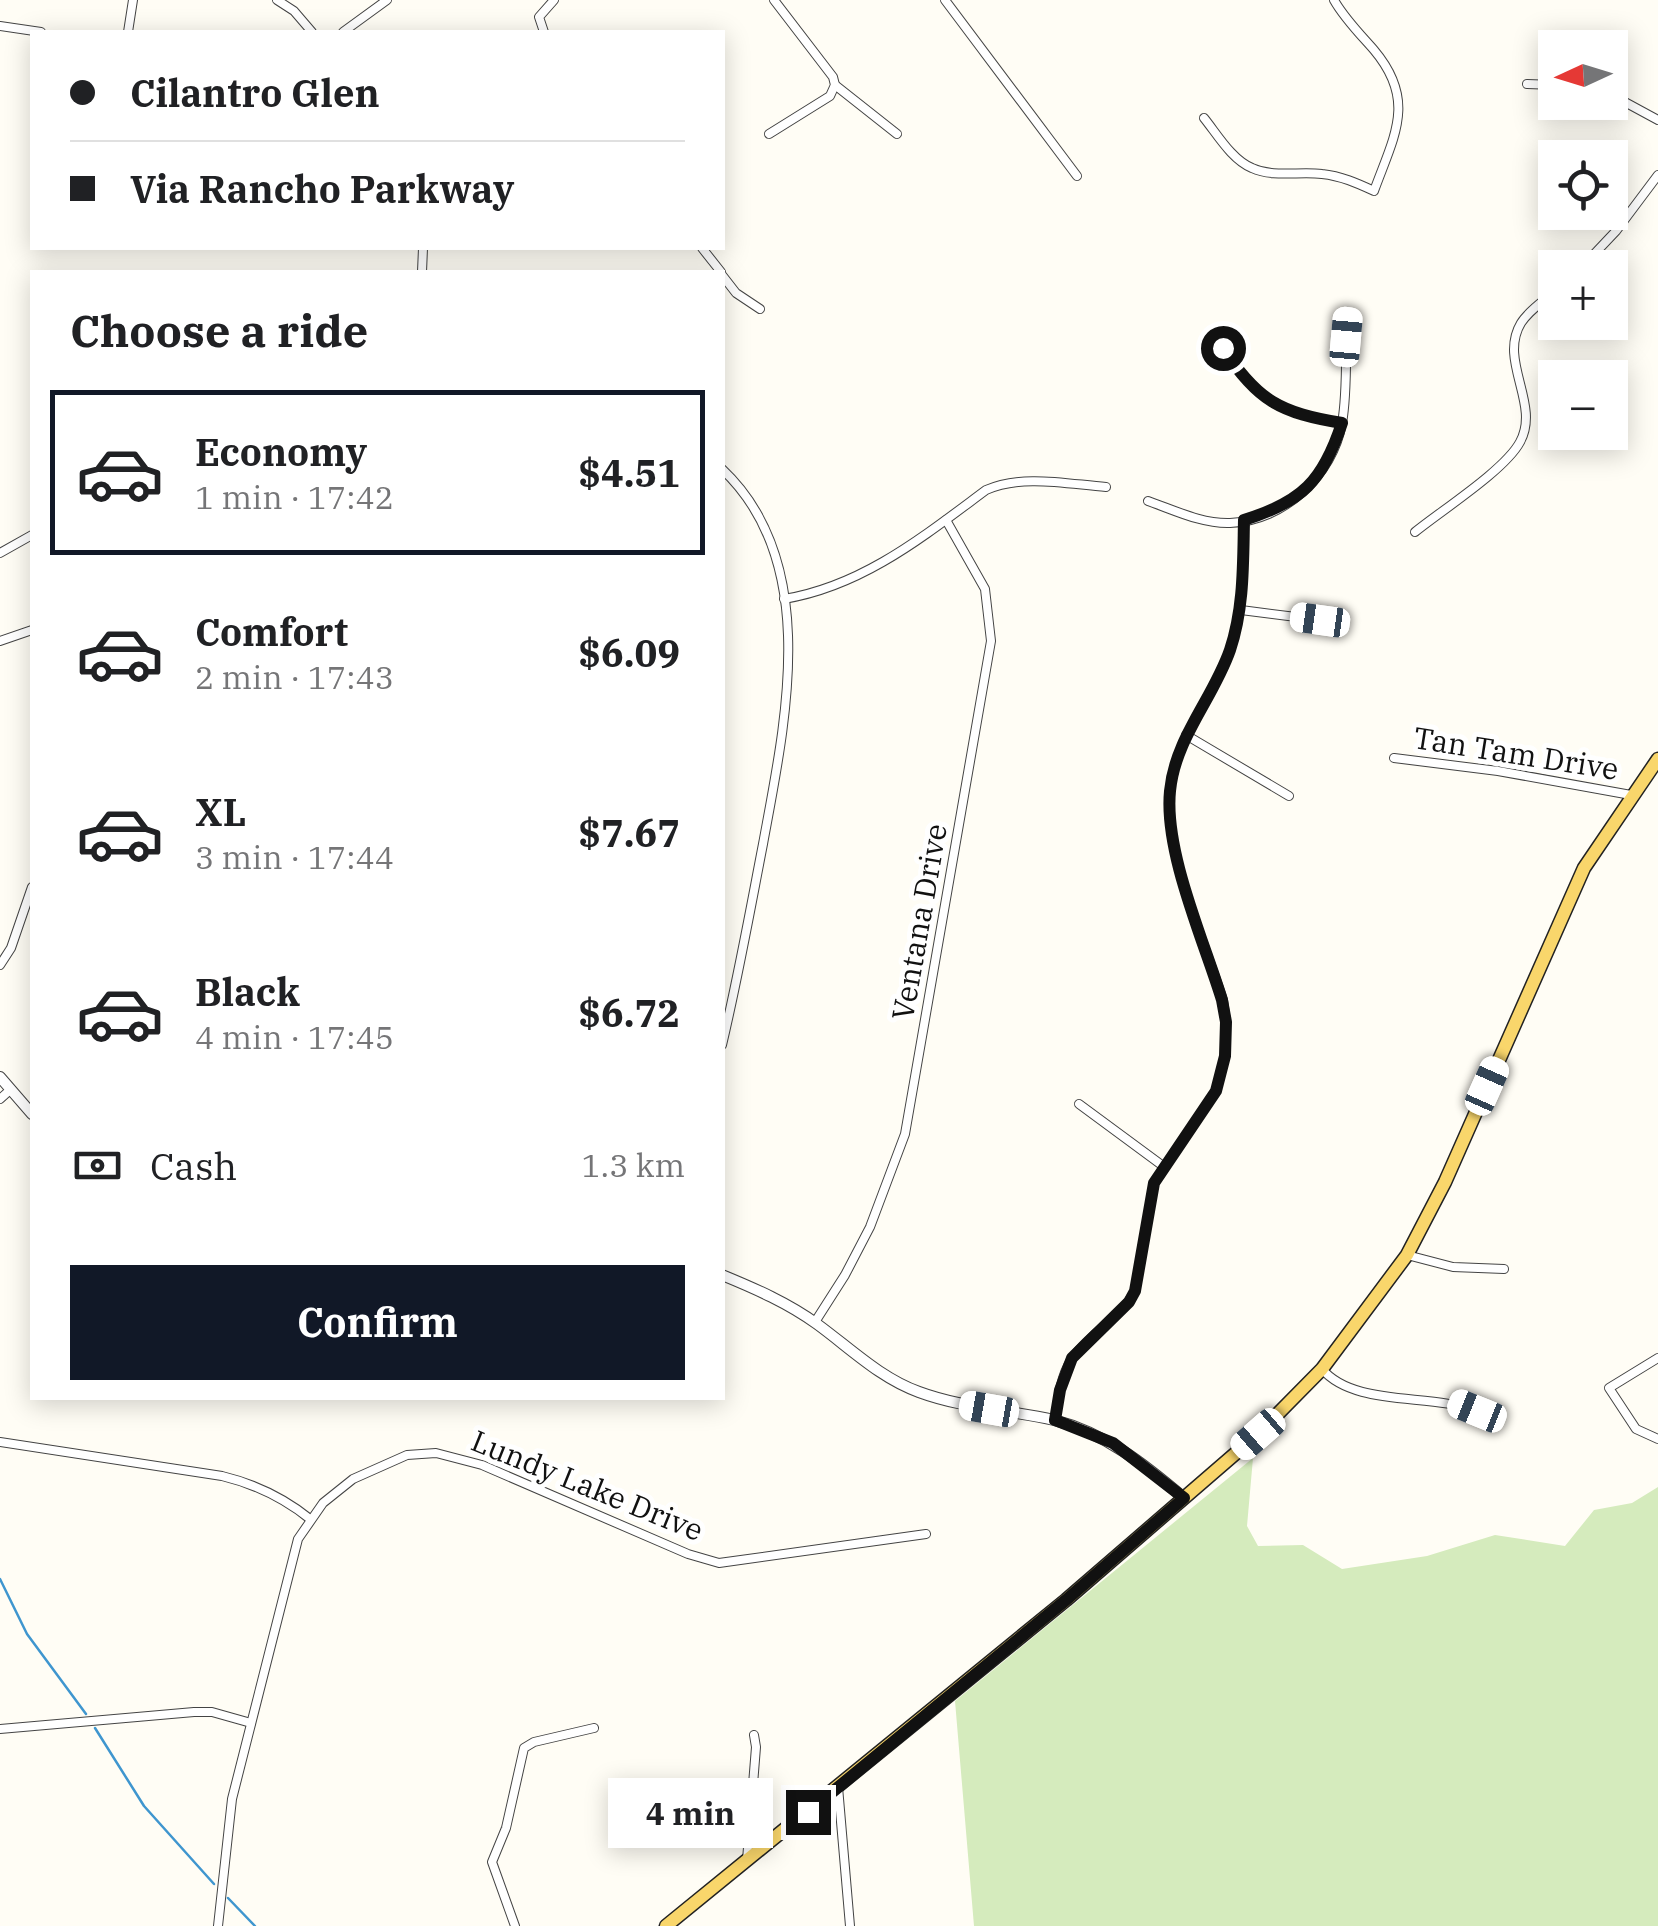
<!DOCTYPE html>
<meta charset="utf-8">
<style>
:root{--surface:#fff;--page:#f6f6f6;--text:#202124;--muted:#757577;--line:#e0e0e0;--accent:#111827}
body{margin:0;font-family:"IBM Plex Serif",serif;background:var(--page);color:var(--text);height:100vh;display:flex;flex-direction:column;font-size:38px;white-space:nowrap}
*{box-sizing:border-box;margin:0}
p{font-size:32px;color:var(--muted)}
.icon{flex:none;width:55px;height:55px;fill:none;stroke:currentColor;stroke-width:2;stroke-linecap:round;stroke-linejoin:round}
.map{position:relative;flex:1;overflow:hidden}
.side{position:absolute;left:30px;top:270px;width:695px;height:1130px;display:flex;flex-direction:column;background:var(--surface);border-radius:0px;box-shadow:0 5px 25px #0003}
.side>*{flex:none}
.guide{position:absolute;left:30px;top:30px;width:695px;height:220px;border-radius:0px;box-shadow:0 5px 25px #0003;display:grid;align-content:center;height:220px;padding:0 40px;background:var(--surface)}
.needle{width:65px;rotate:266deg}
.buttons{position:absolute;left:1538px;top:30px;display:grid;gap:20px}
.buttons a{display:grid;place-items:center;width:90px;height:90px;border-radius:0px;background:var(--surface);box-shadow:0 5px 25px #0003;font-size:50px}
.end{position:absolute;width:45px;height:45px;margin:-22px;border:12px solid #111;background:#fff;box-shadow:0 0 0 5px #fff}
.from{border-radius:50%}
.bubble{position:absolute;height:70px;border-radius:0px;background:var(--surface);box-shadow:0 5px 25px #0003;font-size:32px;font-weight:700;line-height:70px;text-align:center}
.car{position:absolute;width:30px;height:60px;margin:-30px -15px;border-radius:12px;box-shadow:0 0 8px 2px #0007;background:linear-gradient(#fff 24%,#345 0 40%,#fff 0 76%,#345 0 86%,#fff 0)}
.guide b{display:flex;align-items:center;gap:35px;height:95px;font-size:38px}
.guide b+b{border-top:2px solid var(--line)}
.guide i{width:25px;height:25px;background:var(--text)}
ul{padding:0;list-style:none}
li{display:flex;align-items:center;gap:30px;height:165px;margin:0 20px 15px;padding:0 20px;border:5px solid transparent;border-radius:0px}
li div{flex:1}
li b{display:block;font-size:38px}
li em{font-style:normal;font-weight:700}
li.on{border-color:var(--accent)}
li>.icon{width:90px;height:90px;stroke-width:1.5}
h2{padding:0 40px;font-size:45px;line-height:120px}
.pay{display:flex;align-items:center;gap:25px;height:110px;padding:0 40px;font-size:38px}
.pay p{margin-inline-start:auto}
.button{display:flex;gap:20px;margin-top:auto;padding:20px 40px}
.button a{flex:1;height:115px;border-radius:0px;background:var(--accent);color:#fff;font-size:40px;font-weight:700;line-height:115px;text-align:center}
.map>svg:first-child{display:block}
</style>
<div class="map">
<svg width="1658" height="1926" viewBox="0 0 1658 1926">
<rect width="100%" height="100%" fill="#fffdf5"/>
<polygon fill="#d5ebbd" points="1253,1458 1247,1526 1258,1546 1303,1545 1342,1569 1427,1556 1495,1535 1565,1546 1594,1510 1632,1503 1658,1487 1658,1926 974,1926 955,1701"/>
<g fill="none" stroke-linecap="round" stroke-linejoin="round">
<g stroke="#3f96cf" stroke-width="2.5">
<polyline points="0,1579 27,1634 86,1714"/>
<polyline points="95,1728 144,1806 214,1884"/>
<polyline points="228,1898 255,1926"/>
</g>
<defs>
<g id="minor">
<polyline points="277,0 294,11 312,32"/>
<polyline points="945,0 1077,176"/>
<polyline points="0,26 41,32"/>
<polyline points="128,32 133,0"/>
<polyline points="343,32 387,0"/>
<polyline points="544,32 539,17 554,0"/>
<polyline points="1527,84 1555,85"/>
<polyline points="835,85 897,134"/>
<polyline points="1610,94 1658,120"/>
<path d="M1204,118C1217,134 1232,160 1252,168C1274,178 1299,171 1322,174C1341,176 1357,183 1374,191C1394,136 1417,101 1374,50C1360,34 1344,18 1334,0"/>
<polyline points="769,134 830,96 835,85 833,77 774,0"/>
<polyline points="702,248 721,272"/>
<polyline points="1581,268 1616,231 1658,175"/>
<polyline points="422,272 423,248"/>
<polyline points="722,275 736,293 760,309"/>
<path d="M1223,348C1257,401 1281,413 1342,423"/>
<path d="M722,469C822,563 785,724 763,844C750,911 738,978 722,1045"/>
<path d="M1148,501C1174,510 1202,524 1230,523C1284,521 1333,475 1342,423C1348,390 1345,350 1347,316"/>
<path d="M1415,532C1442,510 1505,470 1520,442C1541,404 1498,361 1521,323C1529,310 1544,301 1555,291"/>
<polyline points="0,553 32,535"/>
<path d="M784,599C863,586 924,536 986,490C1023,474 1067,484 1106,487"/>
<polyline points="1241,610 1320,620"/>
<polyline points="0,641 32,630"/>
<polyline points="1186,735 1289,796"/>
<polyline points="1394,758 1498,771 1631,795"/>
<polyline points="0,965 11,948 32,887"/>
<polyline points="0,1099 10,1090"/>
<polyline points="1079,1104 1163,1166"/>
<polyline points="1407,1255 1453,1267 1504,1269"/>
<polyline points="815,1322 845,1275 870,1227 905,1134 991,641 985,589 946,520"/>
<polyline points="1658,1358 1609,1388 1636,1429 1658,1439"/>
<path d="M1322,1369C1354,1407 1430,1393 1477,1411"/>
<path d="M1055,1420C1058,1400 1060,1378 1071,1360C1088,1334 1120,1319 1135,1291L1154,1183L1216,1091L1225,1057L1226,1022L1223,1000C1204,941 1164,852 1170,791C1175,738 1213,699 1230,650C1244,608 1243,565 1244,520"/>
<path d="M0,1442L222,1476C255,1484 284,1498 310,1519"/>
<polyline points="0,1729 194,1712 212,1712 251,1723"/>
<polyline points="838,1787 850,1926"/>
<polyline points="747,1860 756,1747 754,1735"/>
<polyline points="218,1926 232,1799 298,1539 323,1503 353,1479 407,1455 436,1453 482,1465 688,1554 719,1563 926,1534"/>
<polyline points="515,1926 492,1862 506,1828 524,1748 534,1742 594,1728"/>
</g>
<g id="tertiary">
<polyline points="0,1077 32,1114"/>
<path d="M722,1275C756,1289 788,1303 817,1324C850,1348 880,1378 919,1392C962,1408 1009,1410 1054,1420C1105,1433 1144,1464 1184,1498"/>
</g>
<polyline id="primary" points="666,1926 1066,1600 1258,1434 1322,1369 1407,1255 1445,1182 1584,868 1658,759"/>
</defs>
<use href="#minor" stroke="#444" stroke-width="10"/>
<use href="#tertiary" stroke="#444" stroke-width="12"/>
<use href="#primary" stroke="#222" stroke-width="15"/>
<use href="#minor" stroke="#fff" stroke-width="8"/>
<use href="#tertiary" stroke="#fff" stroke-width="10"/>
<use href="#primary" stroke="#f9d66b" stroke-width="12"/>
</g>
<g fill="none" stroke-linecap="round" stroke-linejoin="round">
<path stroke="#111" stroke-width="12" d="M808,1812L1066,1600L1184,1498L1113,1443L1055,1420L1060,1390L1072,1358L1129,1302L1135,1291L1154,1183L1216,1091L1225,1056L1226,1022L1222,1000C1204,941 1164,852 1170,791C1175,738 1213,699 1230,650C1244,608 1243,565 1244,520C1302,502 1323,481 1342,423C1281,413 1257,401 1223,348"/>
</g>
<g text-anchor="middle" stroke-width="10" stroke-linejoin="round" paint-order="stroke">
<g font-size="30" fill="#111" stroke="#fff">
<text transform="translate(1516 754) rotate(9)" y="10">Tan Tam Drive</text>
<text transform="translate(920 922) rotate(-80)" y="10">Ventana Drive</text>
<text transform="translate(587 1486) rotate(22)" y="10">Lundy Lake Drive</text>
</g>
</g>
</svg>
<div class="buttons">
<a><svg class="needle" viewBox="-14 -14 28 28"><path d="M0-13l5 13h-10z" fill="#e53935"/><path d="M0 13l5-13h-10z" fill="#757577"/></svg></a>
<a><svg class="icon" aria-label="locate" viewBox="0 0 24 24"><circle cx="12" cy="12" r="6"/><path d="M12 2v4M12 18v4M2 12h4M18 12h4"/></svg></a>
<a>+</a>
<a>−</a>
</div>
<i class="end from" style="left:1223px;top:348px"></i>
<i class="end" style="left:808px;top:1812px"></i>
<div class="bubble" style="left:608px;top:1778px;width:165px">4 min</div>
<i class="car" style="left:1346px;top:337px;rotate:5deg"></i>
<i class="car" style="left:1320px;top:620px;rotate:278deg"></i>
<i class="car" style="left:1487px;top:1086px;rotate:24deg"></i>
<i class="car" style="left:989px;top:1409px;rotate:280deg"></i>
<i class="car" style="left:1477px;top:1411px;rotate:292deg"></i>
<i class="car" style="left:1258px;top:1434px;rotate:229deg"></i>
<div class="guide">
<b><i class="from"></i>Cilantro Glen</b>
<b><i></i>Via Rancho Parkway</b>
</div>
<section class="side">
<h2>Choose a ride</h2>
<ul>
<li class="on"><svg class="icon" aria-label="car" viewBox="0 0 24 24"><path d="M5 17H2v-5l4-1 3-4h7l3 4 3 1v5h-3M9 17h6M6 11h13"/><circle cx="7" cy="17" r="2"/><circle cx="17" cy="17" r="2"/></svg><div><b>Economy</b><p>1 min · 17:42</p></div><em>$4.51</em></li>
<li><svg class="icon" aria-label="car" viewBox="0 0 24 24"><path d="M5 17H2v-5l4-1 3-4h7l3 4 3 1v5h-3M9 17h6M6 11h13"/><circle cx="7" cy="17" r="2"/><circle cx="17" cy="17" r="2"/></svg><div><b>Comfort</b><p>2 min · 17:43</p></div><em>$6.09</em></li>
<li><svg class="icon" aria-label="car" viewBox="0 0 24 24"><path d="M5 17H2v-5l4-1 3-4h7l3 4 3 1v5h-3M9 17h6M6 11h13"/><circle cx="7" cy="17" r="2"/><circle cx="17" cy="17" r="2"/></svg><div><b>XL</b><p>3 min · 17:44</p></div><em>$7.67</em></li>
<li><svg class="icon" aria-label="car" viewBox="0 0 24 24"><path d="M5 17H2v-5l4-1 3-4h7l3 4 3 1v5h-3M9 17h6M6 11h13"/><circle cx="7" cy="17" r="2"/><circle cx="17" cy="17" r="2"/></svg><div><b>Black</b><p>4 min · 17:45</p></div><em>$6.72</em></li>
</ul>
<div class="pay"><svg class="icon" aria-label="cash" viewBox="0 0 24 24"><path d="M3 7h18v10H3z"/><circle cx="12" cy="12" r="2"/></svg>Cash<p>1.3 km</p></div>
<div class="button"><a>Confirm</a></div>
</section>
</div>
